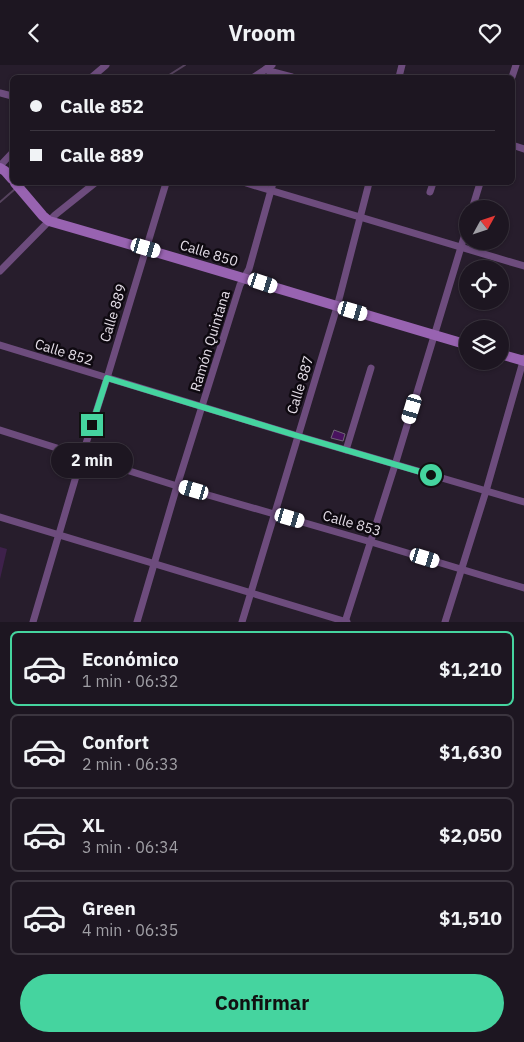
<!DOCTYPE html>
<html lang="es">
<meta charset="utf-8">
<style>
:root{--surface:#1d1621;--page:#2a232e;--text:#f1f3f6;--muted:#a09fa5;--line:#3b353f;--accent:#45d49f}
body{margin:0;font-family:"IBM Plex Sans",sans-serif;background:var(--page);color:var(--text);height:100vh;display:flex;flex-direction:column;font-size:19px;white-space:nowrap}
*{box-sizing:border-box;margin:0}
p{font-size:16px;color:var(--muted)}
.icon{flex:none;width:28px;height:28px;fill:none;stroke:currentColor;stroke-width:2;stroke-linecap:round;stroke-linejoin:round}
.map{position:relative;height:557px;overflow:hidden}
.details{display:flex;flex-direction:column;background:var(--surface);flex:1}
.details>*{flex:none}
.banner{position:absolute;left:10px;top:10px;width:505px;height:110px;border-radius:8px;box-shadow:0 1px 4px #0004,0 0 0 1px var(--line);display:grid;align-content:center;height:110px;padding:0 20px;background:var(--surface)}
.needle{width:32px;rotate:50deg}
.fabs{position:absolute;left:459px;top:135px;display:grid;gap:10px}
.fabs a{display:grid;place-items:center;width:50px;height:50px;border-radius:50%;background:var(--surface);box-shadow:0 1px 4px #0004,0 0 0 1px var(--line);font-size:25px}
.end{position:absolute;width:22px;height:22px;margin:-11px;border:6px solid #45d49f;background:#111;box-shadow:0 0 0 2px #111}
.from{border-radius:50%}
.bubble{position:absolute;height:35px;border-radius:18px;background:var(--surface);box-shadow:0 1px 4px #0004,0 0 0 1px var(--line);font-size:16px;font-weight:800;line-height:35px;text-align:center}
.car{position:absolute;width:15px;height:30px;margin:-15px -8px;border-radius:6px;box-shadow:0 0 4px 1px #0007;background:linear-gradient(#fff 24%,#345 0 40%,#fff 0 76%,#345 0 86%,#fff 0)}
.banner b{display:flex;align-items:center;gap:18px;height:48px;font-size:19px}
.banner b+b{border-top:1px solid var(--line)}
.banner i{width:12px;height:12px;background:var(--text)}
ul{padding:9px 0 0;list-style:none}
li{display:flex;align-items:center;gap:15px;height:75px;margin:0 10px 8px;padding:0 10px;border:2px solid var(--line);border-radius:8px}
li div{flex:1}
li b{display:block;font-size:19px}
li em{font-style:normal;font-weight:800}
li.current{border-color:var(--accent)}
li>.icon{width:45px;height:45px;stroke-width:1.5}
.primary-button{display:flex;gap:10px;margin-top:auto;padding:10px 20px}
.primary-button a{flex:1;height:58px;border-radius:30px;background:var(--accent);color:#111;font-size:20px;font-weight:800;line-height:58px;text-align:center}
header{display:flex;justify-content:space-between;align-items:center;height:65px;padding:0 20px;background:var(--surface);font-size:22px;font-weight:800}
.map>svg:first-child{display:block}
</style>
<header><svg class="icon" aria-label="back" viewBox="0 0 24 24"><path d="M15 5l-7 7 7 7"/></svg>Vroom<svg class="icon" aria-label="heart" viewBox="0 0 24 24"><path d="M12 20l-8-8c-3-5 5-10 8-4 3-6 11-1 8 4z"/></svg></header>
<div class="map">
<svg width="524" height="557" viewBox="0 0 524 557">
<rect width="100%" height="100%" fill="#271d2c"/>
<polygon fill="#3e214b" points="0,482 7,484 0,514"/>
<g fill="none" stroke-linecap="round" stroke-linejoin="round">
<g stroke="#56435e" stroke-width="2">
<polyline points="166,12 185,0"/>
<polyline points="0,137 15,124"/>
</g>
</g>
<polygon fill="#48125e" stroke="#706577" points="334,365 345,369 343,376 331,373"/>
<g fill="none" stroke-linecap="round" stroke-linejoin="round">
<g stroke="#6d4c7d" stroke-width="7">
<polyline points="266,4 269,6 292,12"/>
<polyline points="92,12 106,0"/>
<polyline points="254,12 272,0"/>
<polyline points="399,12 402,0"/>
<polyline points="512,12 516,0"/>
<polyline points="0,28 12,31"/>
<polyline points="512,80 524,84"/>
<polyline points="0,101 12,88"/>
<polyline points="246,118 524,201"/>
<polyline points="430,127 433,118"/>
<polyline points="472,144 480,118"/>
<polyline points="0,206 55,150 95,118"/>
<polyline points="0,280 298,371 524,437"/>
<polyline points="0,365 177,421 371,477 524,523"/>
<polyline points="346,385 371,303"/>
<polyline points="0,452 347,557"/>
<polyline points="33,557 82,391 107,313 166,118"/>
<polyline points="137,557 177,421 240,220 249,204 273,118"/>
<polyline points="242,557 337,242 369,118"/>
<polyline points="345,557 395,400 468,159"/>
<polyline points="445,557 486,426 524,293"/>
</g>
<g stroke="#9863b1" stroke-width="10">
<polyline points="0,103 5,106 12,114"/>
<path d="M15,118L43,151L49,156C189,196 328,239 468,280"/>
<polyline points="500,289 524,296"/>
</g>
</g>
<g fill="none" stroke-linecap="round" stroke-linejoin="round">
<polyline stroke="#45d49f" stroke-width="6" points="92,360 107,313 298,371 431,410"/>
</g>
<g text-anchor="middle" stroke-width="5" stroke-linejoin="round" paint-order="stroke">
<g font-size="14" fill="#e4dde7" stroke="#0e0910">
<text transform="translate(209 188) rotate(17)" y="5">Calle 850</text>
<text transform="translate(113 248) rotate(-73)" y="5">Calle 889</text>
<text transform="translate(210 276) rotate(-73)" y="5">Ramón Quintana</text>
<text transform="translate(64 287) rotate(17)" y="5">Calle 852</text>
<text transform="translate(300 320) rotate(-73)" y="5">Calle 887</text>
<text transform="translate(352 458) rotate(16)" y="5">Calle 853</text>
</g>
</g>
</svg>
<div class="fabs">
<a><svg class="needle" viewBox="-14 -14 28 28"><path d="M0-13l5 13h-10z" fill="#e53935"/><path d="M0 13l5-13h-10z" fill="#a09fa5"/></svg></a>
<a><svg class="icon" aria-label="locate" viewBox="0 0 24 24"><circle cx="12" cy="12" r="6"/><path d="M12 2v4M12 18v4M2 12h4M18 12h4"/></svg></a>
<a><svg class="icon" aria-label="layers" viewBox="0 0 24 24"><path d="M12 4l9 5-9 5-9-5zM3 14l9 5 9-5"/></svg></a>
</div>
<i class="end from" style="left:431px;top:410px"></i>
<i class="end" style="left:92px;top:360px"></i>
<div class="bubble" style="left:51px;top:378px;width:82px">2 min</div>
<i class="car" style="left:146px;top:183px;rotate:106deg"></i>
<i class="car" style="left:263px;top:218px;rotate:108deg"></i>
<i class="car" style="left:353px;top:246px;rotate:106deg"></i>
<i class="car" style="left:412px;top:344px;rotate:197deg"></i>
<i class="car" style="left:194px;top:425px;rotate:286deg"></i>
<i class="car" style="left:290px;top:453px;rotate:106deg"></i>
<i class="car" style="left:425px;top:493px;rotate:107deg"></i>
<div class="banner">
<b><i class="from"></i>Calle 852</b>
<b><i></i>Calle 889</b>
</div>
</div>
<section class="details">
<ul>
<li class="current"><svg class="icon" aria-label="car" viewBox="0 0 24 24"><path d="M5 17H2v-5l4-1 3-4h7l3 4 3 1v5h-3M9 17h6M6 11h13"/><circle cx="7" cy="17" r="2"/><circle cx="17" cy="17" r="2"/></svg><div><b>Económico</b><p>1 min · 06:32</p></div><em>$1,210</em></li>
<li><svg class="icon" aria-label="car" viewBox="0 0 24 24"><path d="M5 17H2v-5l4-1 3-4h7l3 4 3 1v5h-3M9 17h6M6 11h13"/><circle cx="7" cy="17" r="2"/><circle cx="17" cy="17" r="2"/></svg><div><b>Confort</b><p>2 min · 06:33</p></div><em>$1,630</em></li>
<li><svg class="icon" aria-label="car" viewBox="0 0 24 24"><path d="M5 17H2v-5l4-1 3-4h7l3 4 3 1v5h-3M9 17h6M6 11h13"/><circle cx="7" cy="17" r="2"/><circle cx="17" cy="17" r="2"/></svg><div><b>XL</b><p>3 min · 06:34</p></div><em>$2,050</em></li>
<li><svg class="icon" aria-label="car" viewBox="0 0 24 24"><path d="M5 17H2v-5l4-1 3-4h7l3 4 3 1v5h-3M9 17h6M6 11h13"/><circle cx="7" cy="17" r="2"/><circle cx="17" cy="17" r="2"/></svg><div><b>Green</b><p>4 min · 06:35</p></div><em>$1,510</em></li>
</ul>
<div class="primary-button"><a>Confirmar</a></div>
</section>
